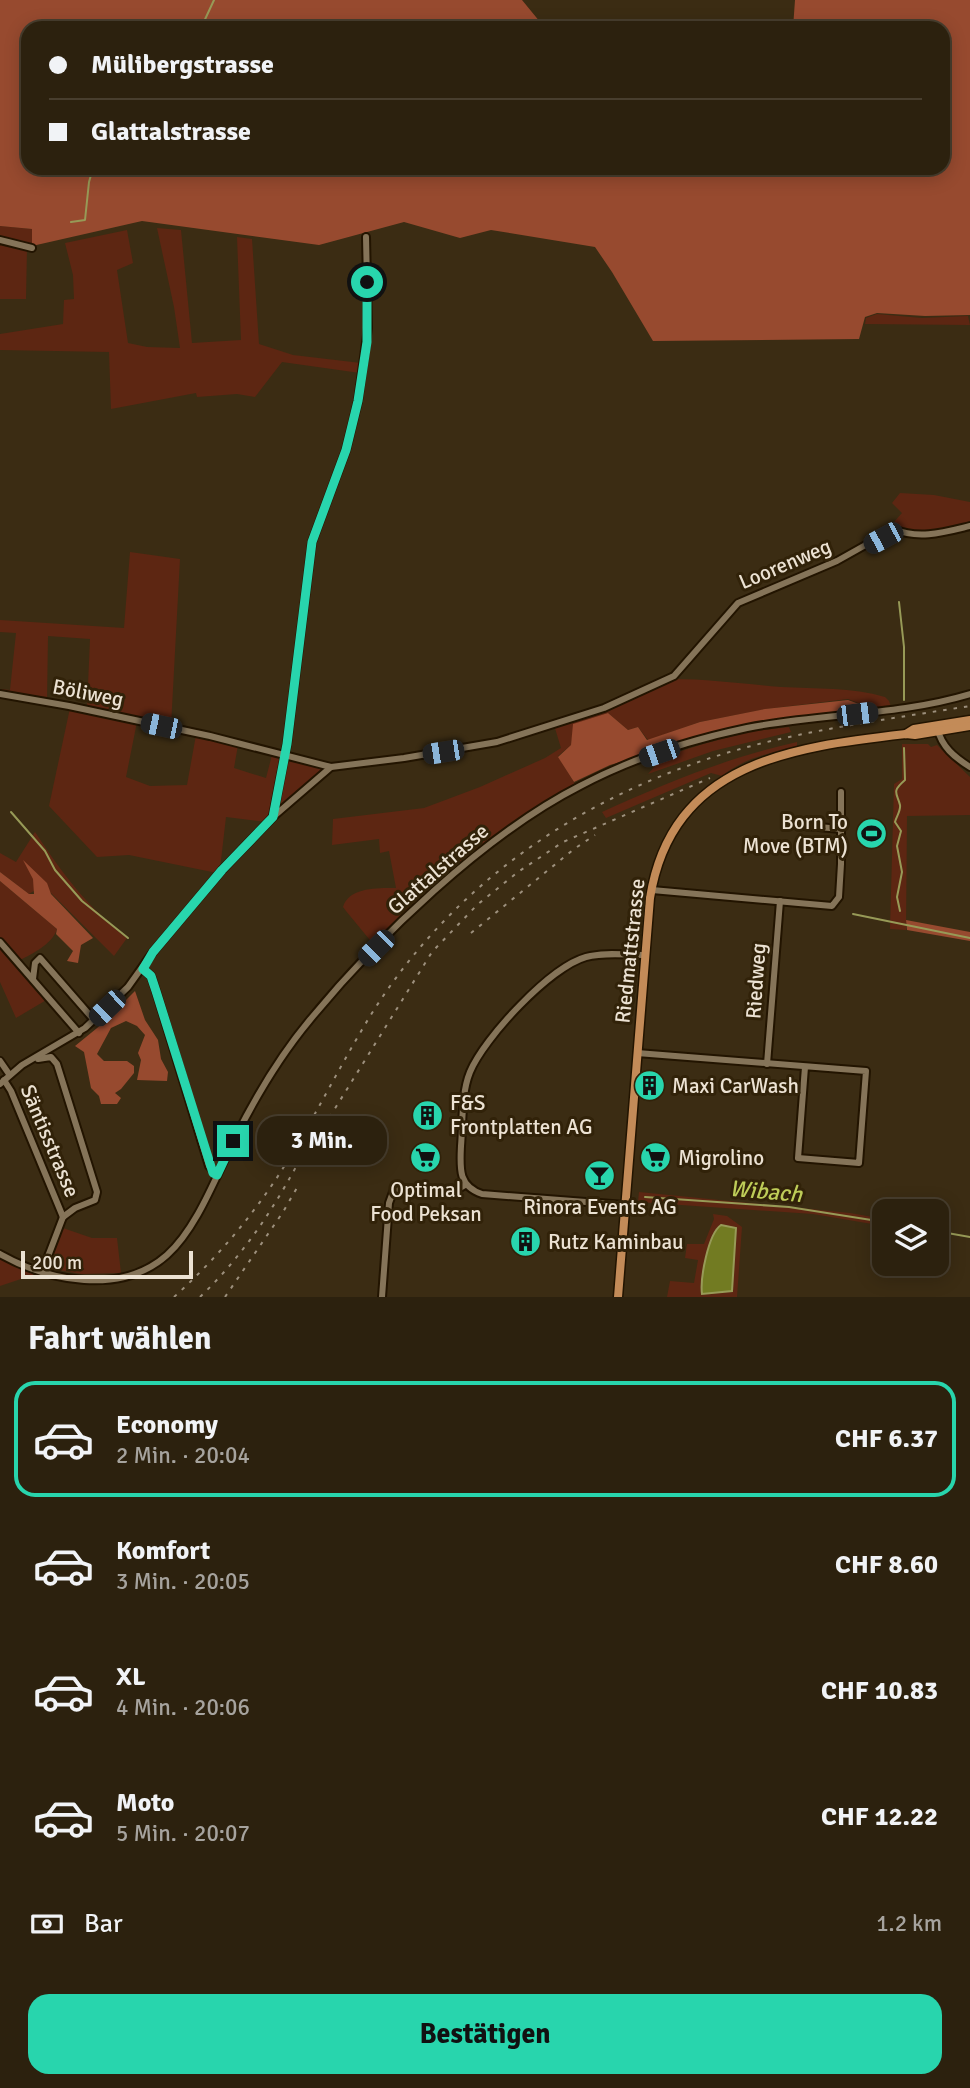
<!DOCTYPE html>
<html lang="de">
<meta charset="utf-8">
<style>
:root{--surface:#2c210e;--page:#382e1c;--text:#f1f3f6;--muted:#a6a39e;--line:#483e2e;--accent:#28d5ad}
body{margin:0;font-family:Signika,sans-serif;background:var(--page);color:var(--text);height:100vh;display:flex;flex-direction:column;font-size:26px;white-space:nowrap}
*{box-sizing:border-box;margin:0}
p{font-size:23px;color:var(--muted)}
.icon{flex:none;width:38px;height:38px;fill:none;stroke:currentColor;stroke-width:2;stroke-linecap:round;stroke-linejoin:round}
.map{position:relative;height:1297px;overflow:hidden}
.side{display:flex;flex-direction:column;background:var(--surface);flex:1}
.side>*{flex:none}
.banner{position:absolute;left:21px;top:21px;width:929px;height:154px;border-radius:21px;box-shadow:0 4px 18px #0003,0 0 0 2px var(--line);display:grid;align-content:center;height:154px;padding:0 28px;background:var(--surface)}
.tools{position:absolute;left:872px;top:1199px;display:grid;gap:14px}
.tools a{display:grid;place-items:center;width:77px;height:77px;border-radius:14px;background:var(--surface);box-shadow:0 4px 18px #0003,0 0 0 2px var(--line);font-size:35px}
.scale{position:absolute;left:21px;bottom:18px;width:172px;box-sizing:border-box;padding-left:7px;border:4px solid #ece2d3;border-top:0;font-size:19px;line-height:24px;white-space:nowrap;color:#ece2d3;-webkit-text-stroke:5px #312209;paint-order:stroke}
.end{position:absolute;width:32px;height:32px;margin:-16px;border:9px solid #28d5ad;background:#111;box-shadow:0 0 0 4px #111}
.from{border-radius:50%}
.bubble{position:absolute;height:49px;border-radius:21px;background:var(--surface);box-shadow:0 4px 18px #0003,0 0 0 2px var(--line);font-size:23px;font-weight:700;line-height:49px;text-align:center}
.car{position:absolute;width:21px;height:42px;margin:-21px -10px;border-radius:9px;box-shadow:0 0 5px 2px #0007;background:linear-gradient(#222 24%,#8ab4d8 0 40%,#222 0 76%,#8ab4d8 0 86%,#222 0)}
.banner b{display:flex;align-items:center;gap:24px;height:66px;font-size:26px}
.banner b+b{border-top:2px solid var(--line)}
.banner i{width:18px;height:18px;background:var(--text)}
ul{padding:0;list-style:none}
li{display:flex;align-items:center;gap:21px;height:116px;margin:0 14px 10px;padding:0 14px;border:4px solid transparent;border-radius:21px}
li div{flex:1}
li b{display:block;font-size:26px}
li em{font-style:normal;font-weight:700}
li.active{border-color:var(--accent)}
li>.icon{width:63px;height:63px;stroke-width:1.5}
h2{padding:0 28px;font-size:32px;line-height:84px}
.pay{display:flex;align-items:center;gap:18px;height:77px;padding:0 28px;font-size:26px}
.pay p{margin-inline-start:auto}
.button{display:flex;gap:14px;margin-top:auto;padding:14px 28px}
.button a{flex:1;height:80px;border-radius:21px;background:var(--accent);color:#111;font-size:28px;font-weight:700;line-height:80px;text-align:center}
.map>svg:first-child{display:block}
</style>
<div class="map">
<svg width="970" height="1297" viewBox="0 0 970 1297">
<rect width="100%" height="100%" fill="#3b2c13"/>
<g fill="#5d2612">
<polygon points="0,226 32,229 32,246 27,248 26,299 0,299 0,246 5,239 0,237"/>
<polygon points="157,228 181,230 192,343 241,340 237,237 252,239 259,344 293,355 361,363 360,373 282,362 255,397 237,394 197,397 196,393 111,409 109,352 0,350 0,334 63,324 64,300 74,299 73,275 65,243 127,230 133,263 117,270 128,343 147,347 180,348 174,307"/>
<polygon points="877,314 922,318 968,316 970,325 865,324 866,318"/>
<polygon points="900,493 934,495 970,502 970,526 921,534 894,527 894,522 902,513 892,503"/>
<polygon points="130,552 180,559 171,726 87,708 90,639 48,636 47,701 0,693 0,689 10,690 16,633 0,632 0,620 124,628"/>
<path d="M672,679C709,679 745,684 781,687C816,689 852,687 885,697L889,701L891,707L873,709L848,699L766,709L700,722L648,740L638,727L628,730L608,713L574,724L571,745L558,756L575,784C500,828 439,888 374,945L346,911L343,907C349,887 378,888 396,888L389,851L380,853L379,839L332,845L333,819L424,808L480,787L545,758L561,748L554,725L581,719Z"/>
<polygon points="70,708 137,722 126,777 150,786 187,785 196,735 238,745 234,768 266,778 272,755 329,767 266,822 226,817 220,869 217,873 129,855 97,857 49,806"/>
<polygon points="789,727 791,732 713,751 648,774 663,757 703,744 748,732"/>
<path d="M797,742V747C769,753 744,758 722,776L711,773L606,818L602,812C666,783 729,757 797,742Z"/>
<polygon points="902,744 928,744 931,747 937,745 970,777 970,815 907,816 906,930 890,929 894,784 902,779"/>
<path d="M35,832C62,873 88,908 127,938L114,956L43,885L29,894L0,872V853L16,862Z"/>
<path d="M0,881L57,929C52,945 30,955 16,962L48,999L16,1018L0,982Z"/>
<polygon points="639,1192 850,1213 884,1219 884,1226 813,1214 638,1202"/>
<polygon points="713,1214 727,1216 742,1227 737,1297 667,1297 670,1281 694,1283 698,1260 685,1258 687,1244 704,1244 714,1219"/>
<polygon points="63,1228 92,1238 117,1238 121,1273 82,1274 46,1268"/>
<polygon points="0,1257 33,1273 33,1275 0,1286"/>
</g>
<g fill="#974a2f">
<polygon points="0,0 522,0 545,28 28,28 28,168 943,168 943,28 793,28 795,0 970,0 970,315 925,316 877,313 865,317 859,339 653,341 612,272 595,247 491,230 460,238 404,222 319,245 142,221 32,246 32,229 0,226"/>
<polygon points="848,700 870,708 749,725 610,765 574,782 558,757 571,745 573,724 608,713 628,730 638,727 647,740 700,722 765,709"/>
<polygon points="23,860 47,883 51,894 93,938 81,945 78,963 67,961 73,951 56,934 57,929 0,881 0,872 29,894 34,894 33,879"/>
<polygon points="906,920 970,932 970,941 907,930"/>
<polygon points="135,991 145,1020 158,1040 161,1059 168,1072 167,1081 137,1080 141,1060 138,1053 145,1035 137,1026 126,1021 111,1028 97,1054 104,1061 127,1061 134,1066 134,1073 121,1089 115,1093 121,1098 117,1104 101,1104 99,1096 91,1088 84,1052 75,1046 102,1024"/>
</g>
<path fill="#727b22" stroke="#979a57" stroke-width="2" d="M721,1225L736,1228L732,1291L702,1294C700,1279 708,1234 721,1225Z"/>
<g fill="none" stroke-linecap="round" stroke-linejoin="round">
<g stroke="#979a57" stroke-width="2">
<polyline points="201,28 214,0"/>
<polyline points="71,222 85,220 89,182 93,168"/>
<polyline points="899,602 904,647 904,700"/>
<polyline points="11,812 45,851 55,870 82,901 128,938"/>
<path d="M900,911L897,897L902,872L897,846L901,831L895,822C896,817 901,811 900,805C897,793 891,792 905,780L904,748"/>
<polyline points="853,914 970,938"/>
<polyline points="645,1197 789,1207 884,1222"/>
<polyline points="936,1231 970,1237"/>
</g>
<defs>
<g id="minor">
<polyline points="0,240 32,248"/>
<polyline points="0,694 69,706 210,736 331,767"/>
<path d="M937,728C942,747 954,757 970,767"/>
<polyline points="273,816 287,744 312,542 346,450 358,401 368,328 366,237"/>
<polyline points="796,825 841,829"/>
<polyline points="652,890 832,906 839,897 841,864 841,792"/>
<polyline points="0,942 79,1033"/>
<polyline points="143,969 151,976 156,991 209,1166 217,1175"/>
<polyline points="33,979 35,963 40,958 94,1020"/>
<polyline points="637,1053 866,1071 859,1163 798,1158 805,1067"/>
<polyline points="38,1059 51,1057 57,1064 97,1192 95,1200 75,1208 63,1217"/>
<polyline points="0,1061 9,1074"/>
<polyline points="767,1064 780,901"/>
<polyline points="4,1080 11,1091 63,1217"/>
<path d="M0,1084L22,1065L85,1028L128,987L153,952L222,870L273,817L331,767L404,758L497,742L604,708L674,676L738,603L837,561L894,529C919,540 945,532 970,526"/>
<path d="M625,1205L482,1194C458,1186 460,1168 461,1146C463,1123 461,1094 470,1072C484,1038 550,967 586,957C604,952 626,955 645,955"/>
<path d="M0,1254C48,1281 121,1296 167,1255C197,1228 216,1176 234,1140C255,1098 279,1057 309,1021C377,938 484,835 580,786C631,759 690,740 747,728C821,713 897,716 970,694"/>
<polyline points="42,1272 63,1217"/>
<path d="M382,1297L389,1203L393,1192C417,1181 438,1203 465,1185"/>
</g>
<g id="major">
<polyline points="906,734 914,729 970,720"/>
<path d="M618,1297L650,898C672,762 792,747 906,734L915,735L970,726"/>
</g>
</defs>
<use href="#minor" stroke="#221400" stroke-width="10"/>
<use href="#major" stroke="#221400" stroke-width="11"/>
<use href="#minor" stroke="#857459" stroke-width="6"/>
<use href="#major" stroke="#c38b58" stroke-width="8"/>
<g stroke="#9d907d" stroke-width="2" stroke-dasharray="3.5 7" stroke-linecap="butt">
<polyline points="471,933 574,849 595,835"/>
<polyline points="313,1144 432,952 477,905 518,872 563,842 710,778"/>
<path d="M174,1297C215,1260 250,1219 280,1173C313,1121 340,1065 372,1013C462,870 606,781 767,742C834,726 902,717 970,706"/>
<path d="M200,1297C246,1253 279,1201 308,1144"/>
<polyline points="225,1297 283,1212 298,1186"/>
</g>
</g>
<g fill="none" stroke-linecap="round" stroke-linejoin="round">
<polyline stroke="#28d5ad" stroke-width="9" points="233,1141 217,1175 213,1173 156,991 151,976 143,969 153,952 222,870 273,817 287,744 312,542 346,450 358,401 367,342 367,282"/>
</g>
<defs>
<symbol id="stadium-disc" viewBox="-11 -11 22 22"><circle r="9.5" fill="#28d5ad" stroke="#312209"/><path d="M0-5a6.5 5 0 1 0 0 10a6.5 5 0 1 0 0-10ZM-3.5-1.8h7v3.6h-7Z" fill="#111"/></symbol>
<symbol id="building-disc" viewBox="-11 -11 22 22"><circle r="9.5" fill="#28d5ad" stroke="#312209"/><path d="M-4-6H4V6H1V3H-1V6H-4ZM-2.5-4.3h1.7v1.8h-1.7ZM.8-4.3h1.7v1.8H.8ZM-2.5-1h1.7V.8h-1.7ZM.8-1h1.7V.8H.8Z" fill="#111"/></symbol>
<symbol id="supermarket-disc" viewBox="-11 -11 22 22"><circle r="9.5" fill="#28d5ad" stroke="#312209"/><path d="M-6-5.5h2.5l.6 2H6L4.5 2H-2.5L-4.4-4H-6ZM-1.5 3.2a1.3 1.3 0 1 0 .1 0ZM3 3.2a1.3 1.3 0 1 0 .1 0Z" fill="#111"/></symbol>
<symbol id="bar-disc" viewBox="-11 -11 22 22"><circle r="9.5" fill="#28d5ad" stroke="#312209"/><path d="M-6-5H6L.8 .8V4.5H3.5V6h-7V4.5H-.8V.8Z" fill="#111"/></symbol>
</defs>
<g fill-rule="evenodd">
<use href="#stadium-disc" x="854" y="816" width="35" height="35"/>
<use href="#building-disc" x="632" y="1068" width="35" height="35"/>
<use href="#building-disc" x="410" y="1098" width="35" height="35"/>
<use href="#supermarket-disc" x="408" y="1140" width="35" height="35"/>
<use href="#supermarket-disc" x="638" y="1140" width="35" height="35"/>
<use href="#bar-disc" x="582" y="1158" width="35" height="35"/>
<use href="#building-disc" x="508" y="1224" width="35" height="35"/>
</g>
<g text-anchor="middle" stroke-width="6" stroke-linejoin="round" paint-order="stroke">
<g font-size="21" fill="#ece2d3" stroke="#312209">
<text transform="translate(785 564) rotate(-23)" y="7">Loorenweg</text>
<text transform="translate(88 693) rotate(11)" y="7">Böliweg</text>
<text transform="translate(438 869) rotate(-41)" y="7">Glattalstrasse</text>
<text transform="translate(630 951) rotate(-84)" y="7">Riedmattstrasse</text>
<text transform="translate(756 981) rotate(-86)" y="7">Riedweg</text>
<text transform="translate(50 1141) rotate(67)" y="7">Säntisstrasse</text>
</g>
<g font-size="21" fill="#ece2d3" stroke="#312209" text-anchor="start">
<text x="848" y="829" text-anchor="end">Born To<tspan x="848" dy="24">Move (BTM)</tspan></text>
<text x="672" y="1093">Maxi CarWash</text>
<text x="450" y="1110">F&amp;S<tspan x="450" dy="24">Frontplatten AG</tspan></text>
<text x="678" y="1165">Migrolino</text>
<text x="426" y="1197" text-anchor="middle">Optimal<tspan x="426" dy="24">Food Peksan</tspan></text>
<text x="600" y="1214" text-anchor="middle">Rinora Events AG</text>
<text x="548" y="1249">Rutz Kaminbau</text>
</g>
<g font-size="23" font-style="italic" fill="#becc58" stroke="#312209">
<text transform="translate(766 1191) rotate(5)" y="8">Wibach</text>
</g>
</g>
</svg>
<div class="tools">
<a><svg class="icon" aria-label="layers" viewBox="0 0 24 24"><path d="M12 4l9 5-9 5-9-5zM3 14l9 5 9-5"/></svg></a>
</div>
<div class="scale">200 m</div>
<i class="end from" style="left:367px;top:282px"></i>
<i class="end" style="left:233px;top:1141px"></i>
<div class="bubble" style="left:257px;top:1116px;width:130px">3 Min.</div>
<i class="car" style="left:883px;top:538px;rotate:242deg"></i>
<i class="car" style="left:857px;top:714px;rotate:83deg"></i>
<i class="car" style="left:161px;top:726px;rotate:282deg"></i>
<i class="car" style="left:443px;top:752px;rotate:261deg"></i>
<i class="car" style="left:659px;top:753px;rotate:251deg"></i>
<i class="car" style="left:376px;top:948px;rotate:225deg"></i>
<i class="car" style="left:107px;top:1008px;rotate:226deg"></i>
<div class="banner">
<b><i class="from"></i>Mülibergstrasse</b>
<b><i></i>Glattalstrasse</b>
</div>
</div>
<section class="side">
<h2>Fahrt wählen</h2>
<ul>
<li class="active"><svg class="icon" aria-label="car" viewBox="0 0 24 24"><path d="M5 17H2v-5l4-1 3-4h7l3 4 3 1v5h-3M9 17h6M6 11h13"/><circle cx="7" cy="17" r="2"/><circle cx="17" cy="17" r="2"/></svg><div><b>Economy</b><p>2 Min. · 20:04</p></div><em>CHF 6.37</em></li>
<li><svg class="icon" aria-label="car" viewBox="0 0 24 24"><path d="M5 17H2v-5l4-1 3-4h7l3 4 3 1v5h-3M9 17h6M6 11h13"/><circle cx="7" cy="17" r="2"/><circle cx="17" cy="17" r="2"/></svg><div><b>Komfort</b><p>3 Min. · 20:05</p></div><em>CHF 8.60</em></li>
<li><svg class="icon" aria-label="car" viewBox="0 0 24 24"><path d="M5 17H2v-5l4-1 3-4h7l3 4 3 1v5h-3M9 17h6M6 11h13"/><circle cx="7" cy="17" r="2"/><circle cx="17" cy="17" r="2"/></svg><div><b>XL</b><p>4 Min. · 20:06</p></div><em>CHF 10.83</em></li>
<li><svg class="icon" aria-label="car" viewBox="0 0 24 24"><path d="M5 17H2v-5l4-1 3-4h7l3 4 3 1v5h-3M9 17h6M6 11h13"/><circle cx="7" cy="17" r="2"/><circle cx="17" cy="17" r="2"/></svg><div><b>Moto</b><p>5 Min. · 20:07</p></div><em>CHF 12.22</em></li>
</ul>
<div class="pay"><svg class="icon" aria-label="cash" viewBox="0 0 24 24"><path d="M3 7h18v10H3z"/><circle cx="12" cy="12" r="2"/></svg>Bar<p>1.2 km</p></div>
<div class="button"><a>Bestätigen</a></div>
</section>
